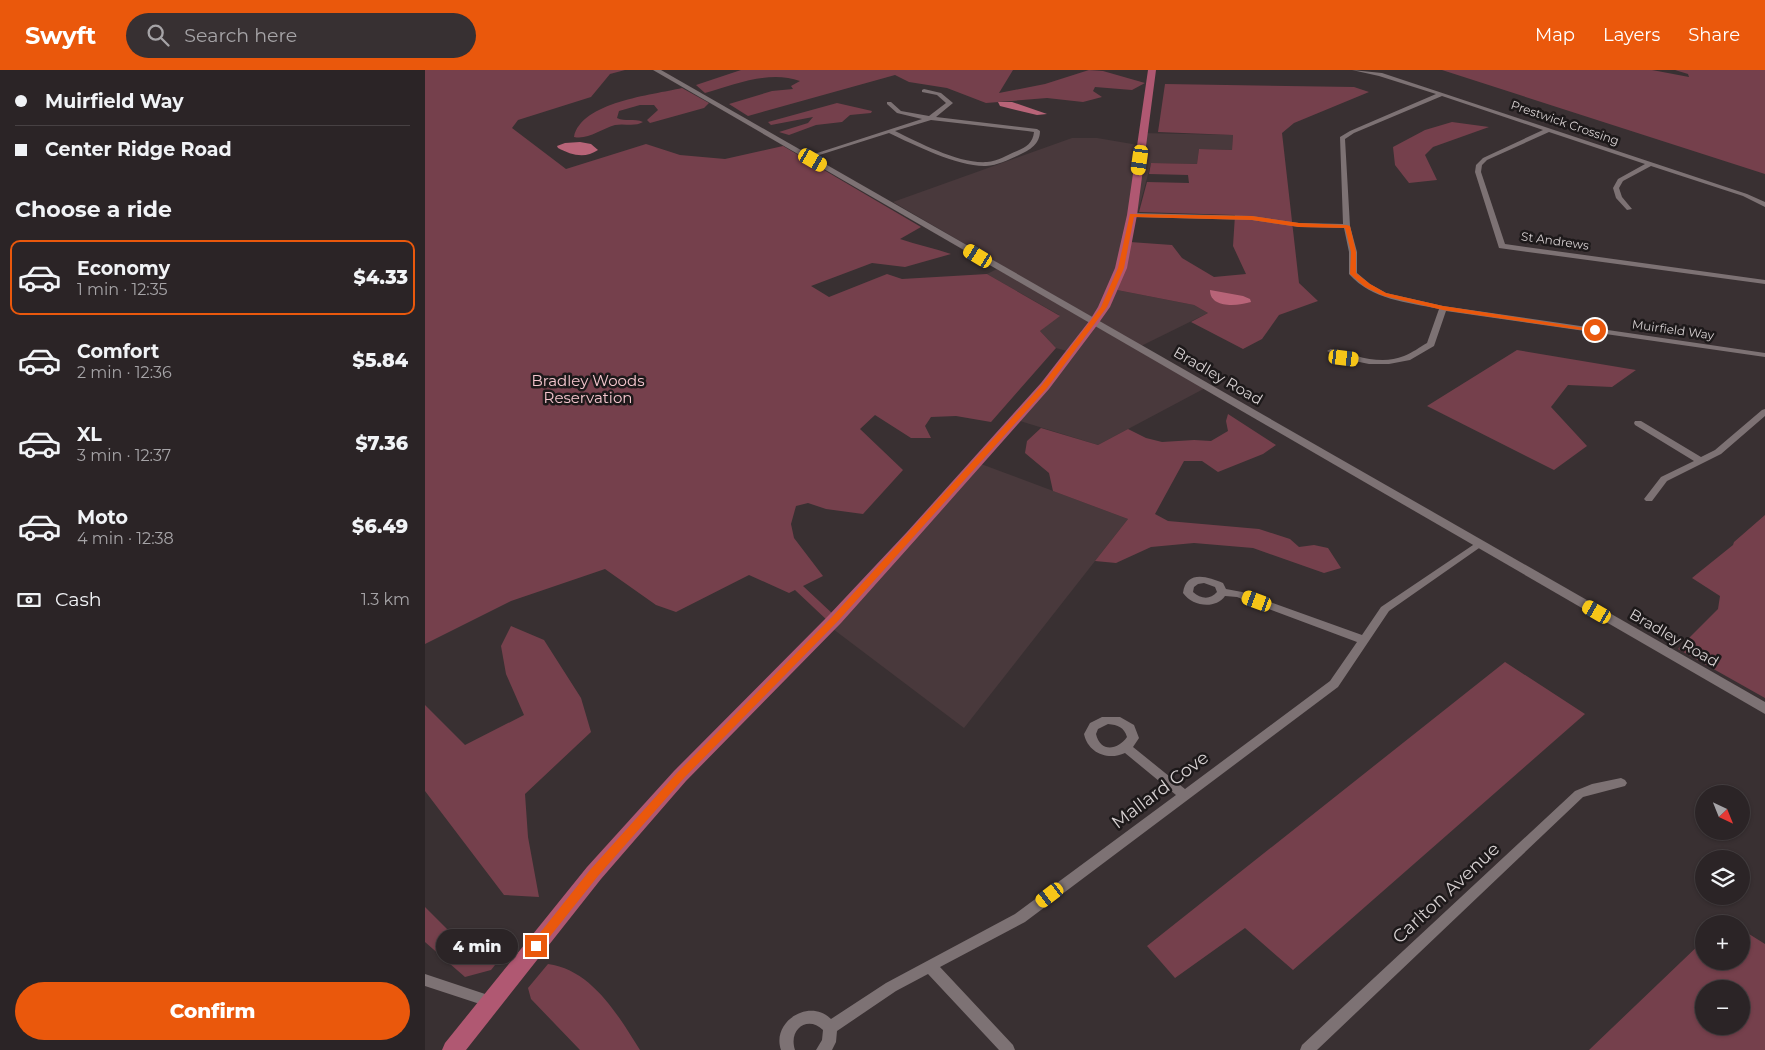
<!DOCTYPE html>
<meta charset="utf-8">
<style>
:root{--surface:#2b2426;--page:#373032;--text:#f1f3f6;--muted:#a6a4a7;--line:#474143;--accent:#ea580c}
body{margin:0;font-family:Montserrat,sans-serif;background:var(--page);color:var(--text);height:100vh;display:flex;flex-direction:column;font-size:19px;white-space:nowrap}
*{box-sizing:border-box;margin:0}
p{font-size:16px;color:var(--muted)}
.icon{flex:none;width:28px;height:28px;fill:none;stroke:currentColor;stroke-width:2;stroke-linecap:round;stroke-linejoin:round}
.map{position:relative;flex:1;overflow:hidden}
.details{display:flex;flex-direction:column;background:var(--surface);width:425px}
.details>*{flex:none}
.top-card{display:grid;align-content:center;height:110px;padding:0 15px;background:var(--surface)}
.needle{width:32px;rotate:137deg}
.fabs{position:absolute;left:1270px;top:715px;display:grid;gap:10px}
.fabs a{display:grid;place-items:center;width:55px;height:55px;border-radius:50%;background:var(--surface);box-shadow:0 1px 4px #0004,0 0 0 1px var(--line);font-size:25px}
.end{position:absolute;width:22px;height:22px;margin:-11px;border:6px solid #ea580c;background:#fff;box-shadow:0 0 0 2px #fff}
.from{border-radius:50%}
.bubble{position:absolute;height:35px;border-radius:18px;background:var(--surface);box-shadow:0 1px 4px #0004,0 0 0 1px var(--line);font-size:16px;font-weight:800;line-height:35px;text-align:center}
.car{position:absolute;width:15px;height:30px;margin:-15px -8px;border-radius:6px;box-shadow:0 0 4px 1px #0007;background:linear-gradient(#f5c518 24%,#345 0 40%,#f5c518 0 76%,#345 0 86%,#f5c518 0)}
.top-card b{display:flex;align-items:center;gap:18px;height:48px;font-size:19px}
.top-card b+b{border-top:1px solid var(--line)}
.top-card i{width:12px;height:12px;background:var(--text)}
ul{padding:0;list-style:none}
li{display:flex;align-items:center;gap:15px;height:75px;margin:0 10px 8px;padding:0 5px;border:2px solid transparent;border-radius:10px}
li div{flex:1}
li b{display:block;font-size:19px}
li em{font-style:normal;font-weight:800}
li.on{border-color:var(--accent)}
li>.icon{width:45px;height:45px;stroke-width:1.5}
h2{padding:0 15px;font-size:22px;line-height:60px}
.pay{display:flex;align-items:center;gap:12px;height:55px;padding:0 15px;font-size:19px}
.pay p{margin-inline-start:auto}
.primary-button{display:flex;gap:10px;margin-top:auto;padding:10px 15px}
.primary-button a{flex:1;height:58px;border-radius:30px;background:var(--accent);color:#fff;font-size:20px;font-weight:800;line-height:58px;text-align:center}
header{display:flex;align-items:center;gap:30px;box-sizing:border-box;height:70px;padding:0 25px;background:var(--accent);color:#fff}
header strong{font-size:24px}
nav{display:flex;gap:28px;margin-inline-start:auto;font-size:18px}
.search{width:350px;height:45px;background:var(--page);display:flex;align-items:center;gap:12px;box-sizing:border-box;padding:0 18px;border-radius:28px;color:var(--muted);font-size:19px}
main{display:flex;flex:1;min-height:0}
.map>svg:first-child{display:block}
</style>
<header>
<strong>Swyft</strong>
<div class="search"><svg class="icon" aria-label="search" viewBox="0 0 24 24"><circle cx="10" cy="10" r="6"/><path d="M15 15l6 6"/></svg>Search here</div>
<nav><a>Map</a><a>Layers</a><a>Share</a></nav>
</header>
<main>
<section class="details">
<div class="top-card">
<b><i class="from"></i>Muirfield Way</b>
<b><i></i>Center Ridge Road</b>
</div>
<h2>Choose a ride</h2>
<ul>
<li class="on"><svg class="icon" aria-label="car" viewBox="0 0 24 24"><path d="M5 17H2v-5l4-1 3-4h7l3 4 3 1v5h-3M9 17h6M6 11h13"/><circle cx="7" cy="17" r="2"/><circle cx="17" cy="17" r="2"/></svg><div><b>Economy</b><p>1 min · 12:35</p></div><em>$4.33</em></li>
<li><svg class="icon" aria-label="car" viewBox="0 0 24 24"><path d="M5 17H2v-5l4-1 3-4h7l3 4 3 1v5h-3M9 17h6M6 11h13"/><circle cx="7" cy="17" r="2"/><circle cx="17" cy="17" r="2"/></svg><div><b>Comfort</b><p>2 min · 12:36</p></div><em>$5.84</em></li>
<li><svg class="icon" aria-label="car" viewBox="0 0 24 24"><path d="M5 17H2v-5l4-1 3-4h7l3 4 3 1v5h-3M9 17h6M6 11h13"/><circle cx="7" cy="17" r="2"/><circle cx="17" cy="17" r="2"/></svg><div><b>XL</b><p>3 min · 12:37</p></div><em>$7.36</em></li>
<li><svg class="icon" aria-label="car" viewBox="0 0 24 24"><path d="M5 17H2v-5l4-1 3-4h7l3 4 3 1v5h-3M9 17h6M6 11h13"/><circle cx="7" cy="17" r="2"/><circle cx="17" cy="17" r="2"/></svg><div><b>Moto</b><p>4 min · 12:38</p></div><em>$6.49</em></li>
</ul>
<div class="pay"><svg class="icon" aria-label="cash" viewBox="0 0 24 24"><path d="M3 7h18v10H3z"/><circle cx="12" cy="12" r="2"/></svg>Cash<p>1.3 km</p></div>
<div class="primary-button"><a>Confirm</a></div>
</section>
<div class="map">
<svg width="1340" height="980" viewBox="0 0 1340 980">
<rect width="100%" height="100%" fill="#393032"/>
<g fill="#49393c">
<polygon points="715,63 808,65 807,80 774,79 772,94 726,93 692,220 769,235 783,243 716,276 784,316 673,375 595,351 649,283 631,278 615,261 634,245 562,204 578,196 468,132 647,68 672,68 713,75"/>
<polygon points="556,394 703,449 539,658 408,559"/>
</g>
<g fill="#75404c" fill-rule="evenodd">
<path d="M0,0H200L185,4L166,27L93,50L87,58L141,99L221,74L255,85L300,89L358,76L496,157L475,169C492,175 509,178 526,184L480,197L447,193L386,216L404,227L462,204L477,209L562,204L635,246L615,261L631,278L566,352L531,346L506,347L500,356L506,368H486L450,345L435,359L478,400L438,444L401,439L383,433L371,436L366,454L369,468L398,506L378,516L410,546L404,552L370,520L364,523L324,505L251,542L231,535L180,499L86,531L0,574Z"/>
<path d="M316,0H588L574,23L620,14L664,0L678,1L720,13L707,20L670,17L668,21L677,27L658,32L622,28L561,33L522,18L484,12L470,5L323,46L304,34L347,21L368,19L366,16L375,11C345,0 310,14 280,23L271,15Z"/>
<polygon points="1017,0 1227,0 1264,7 1263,4 1250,0 1340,0 1340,104"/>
<polygon points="740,14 929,17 944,22 869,53 857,63 874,213 893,231 854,245 837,269 818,279 766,252 783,243 769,235 692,220 705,172 747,175 757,188 789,207 821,204 808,176 810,145 714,142 722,112 764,113 763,105 724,104 726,93 772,94 774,79 807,80 808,65 733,62"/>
<path d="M257,18L284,33L279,38L225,53L222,50L233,40L229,35H215L194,41L192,48C200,52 209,48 218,52C210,57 199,53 190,55C176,59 163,70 149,67C156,32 227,25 257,18Z"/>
<polygon points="412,33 447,41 446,43 425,45 417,52 391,55 364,65 354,62 383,53 388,47 346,55 343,52"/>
<polygon points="1027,52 1064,57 1008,77 1000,85 1012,110 984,113 970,95 968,77 1000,60"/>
<polygon points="1092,280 1211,300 1187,317 1143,315 1126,337 1162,376 1129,400 1002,336"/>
<polygon points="803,344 851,375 838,384 793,402 777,391 759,391 730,444 743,451 834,459 865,469 874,477 889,475 903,478 916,498 899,503 828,478 769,473 726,477 691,493 670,491 703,449 628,421 624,403 600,383 602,371 616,358 673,375 703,359 721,368 737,372 769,370 786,371 803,361 801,351"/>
<polygon points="1340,445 1340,628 1253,579 1293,539 1295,526 1267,508 1308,475 1309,472"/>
<polygon points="86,556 119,570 156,628 166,662 100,724 103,767 114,827 79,825 0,721 0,635 40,675 99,645 81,604 76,576"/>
<polygon points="1080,592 1160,644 868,900 820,858 750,908 722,876"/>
<polygon points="0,837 28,865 79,872 82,880 66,900 40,907 0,872"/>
<path d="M1316,859L1340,874V980H1164L1279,870V891H1316ZM1279,919H1316V956H1279Z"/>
<path d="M123,894C167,900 193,945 215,980H155L106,929L103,918Z"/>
</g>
<g fill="#b86478">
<polygon points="573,32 587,32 622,44 612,45 575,36"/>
<path d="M155,72L166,74L173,80C160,89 146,85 133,78L132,76L140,73Z"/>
<path d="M785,220L818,226L825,229L826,232C813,236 785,239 785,220Z"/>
</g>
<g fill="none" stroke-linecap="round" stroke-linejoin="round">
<g fill="#7d7274" fill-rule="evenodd">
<path d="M927,0L957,3L1322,124L1340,132V137L1318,126L1226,96L1198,111L1194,118L1197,127L1207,139L1202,140L1191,128L1188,118L1193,109L1220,94L1124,62L1062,90L1057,95L1056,102L1080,174L1340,210V214L1074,178L1050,102L1051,95L1058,88L1118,60L1017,26L929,63L920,69L925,156L932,182V203L945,214L961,223L1018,236L1340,283V287L1021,241L1009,276L985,290L964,294H944L920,289L902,281L906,279C929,285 955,296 979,286C987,283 995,277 1002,273L1014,239C982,232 947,230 924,204V182L919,158L874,157L827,150L707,147L704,145L707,143L827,146L874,153L918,154L915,67L925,61L1011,24L954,6Z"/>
<path d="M499,19L516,23L528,33L511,47L612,59L615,61C615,74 605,80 594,85C583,90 573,95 561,96C534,97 489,75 464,63L385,88L380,87L497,49L472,43L462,34V32H466L476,41L504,46L521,33L512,25L497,22V20ZM506,50L602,61L609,62C608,73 601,77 592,81C582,85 573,91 562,92C534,94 495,73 470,61Z"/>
<polygon points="1340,339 1340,346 1296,384 1242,411 1227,431 1221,431 1219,429 1236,407 1269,391 1210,355 1209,353 1210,351 1216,351 1276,387 1290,380 1337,340"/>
<path d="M1054,471L1059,474L1057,476L964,541L913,617L600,852L515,897L588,975L590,980H574L503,904L471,921L412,961L411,972L407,980H391L397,970L398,960C383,945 363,959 370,980H356C346,951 385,928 406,949L461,913L590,844L751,725L700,683C683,691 663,683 659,664L665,653L677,647H695L709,655L714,668L708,677L760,719L905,611L932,572L812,527L800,526C790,540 767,536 758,523C761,500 782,506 798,513L801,519L817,522L937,565L956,537ZM779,513L790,517L792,522C785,530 776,529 768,522L769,517L773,514ZM683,654C693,655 699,657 702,667C692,681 675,682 671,664L673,659Z"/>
<polygon points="1196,708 1200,710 1202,713 1200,716 1158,727 892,980 875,980 877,975 1150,721 1167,714"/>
<polygon points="0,904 72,928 74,932 72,936 67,938 0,916"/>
</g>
<polygon fill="#7d7274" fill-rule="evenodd" points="228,0 236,0 1340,632 1340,644"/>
<polygon fill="#b05872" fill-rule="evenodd" points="723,0 731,0 712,145 702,198 685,237 673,254 624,319 492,468 416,553 261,711 176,809 41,980 17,980 20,973 162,797 249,701 404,545 482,462 616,313 665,250 673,237 690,198 702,145"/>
</g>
<polygon fill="#ea580c" points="705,144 827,146 874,153 922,155 925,156 931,182 931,203 945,214 961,223 1018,236 1173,260 1170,262 1018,240 959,226 940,217 925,204 926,182 920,158 874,157 827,150 709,147 699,198 682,237 622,318 413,551 259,708 173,806 115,879 107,879 107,873 165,800 252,703 407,547 617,315 676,237 693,198"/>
<g text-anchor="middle" stroke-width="5" stroke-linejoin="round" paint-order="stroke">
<g font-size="12" fill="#d6d0d1" stroke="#1d191a">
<text transform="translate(1140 53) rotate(19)" y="4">Prestwick Crossing</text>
<text transform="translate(1130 171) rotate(8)" y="4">St Andrews</text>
<text transform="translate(1248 260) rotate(8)" y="4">Muirfield Way</text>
</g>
<g font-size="15" fill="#d6d0d1" stroke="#1d191a">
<text transform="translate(793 306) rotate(30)" y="5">Bradley Road</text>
<text transform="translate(1249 568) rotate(30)" y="5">Bradley Road</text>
</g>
<g font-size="15" fill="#f5c6ce" stroke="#1d191a">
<text x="163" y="316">Bradley Woods<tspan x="163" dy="17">Reservation</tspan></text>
</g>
<g font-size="18" fill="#d6d0d1" stroke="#1d191a">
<text transform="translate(735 720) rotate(-37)" y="6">Mallard Cove</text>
<text transform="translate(1021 823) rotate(-43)" y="6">Carlton Avenue</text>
</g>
</g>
</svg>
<div class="fabs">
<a><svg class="needle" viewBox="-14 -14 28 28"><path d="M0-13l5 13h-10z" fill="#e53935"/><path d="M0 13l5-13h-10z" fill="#a6a4a7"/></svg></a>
<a><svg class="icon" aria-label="layers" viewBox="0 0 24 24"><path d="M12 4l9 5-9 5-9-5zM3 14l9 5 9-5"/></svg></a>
<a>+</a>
<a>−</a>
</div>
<i class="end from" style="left:1170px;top:260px"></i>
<i class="end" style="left:111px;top:876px"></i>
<div class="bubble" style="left:11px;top:859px;width:82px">4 min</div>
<i class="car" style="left:388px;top:90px;rotate:120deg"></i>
<i class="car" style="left:715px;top:90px;rotate:188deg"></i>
<i class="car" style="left:553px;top:186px;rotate:301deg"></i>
<i class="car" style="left:919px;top:288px;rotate:97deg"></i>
<i class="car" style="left:832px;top:531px;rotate:290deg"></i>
<i class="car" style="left:1172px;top:542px;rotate:300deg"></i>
<i class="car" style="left:625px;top:825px;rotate:233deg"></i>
</div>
</main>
